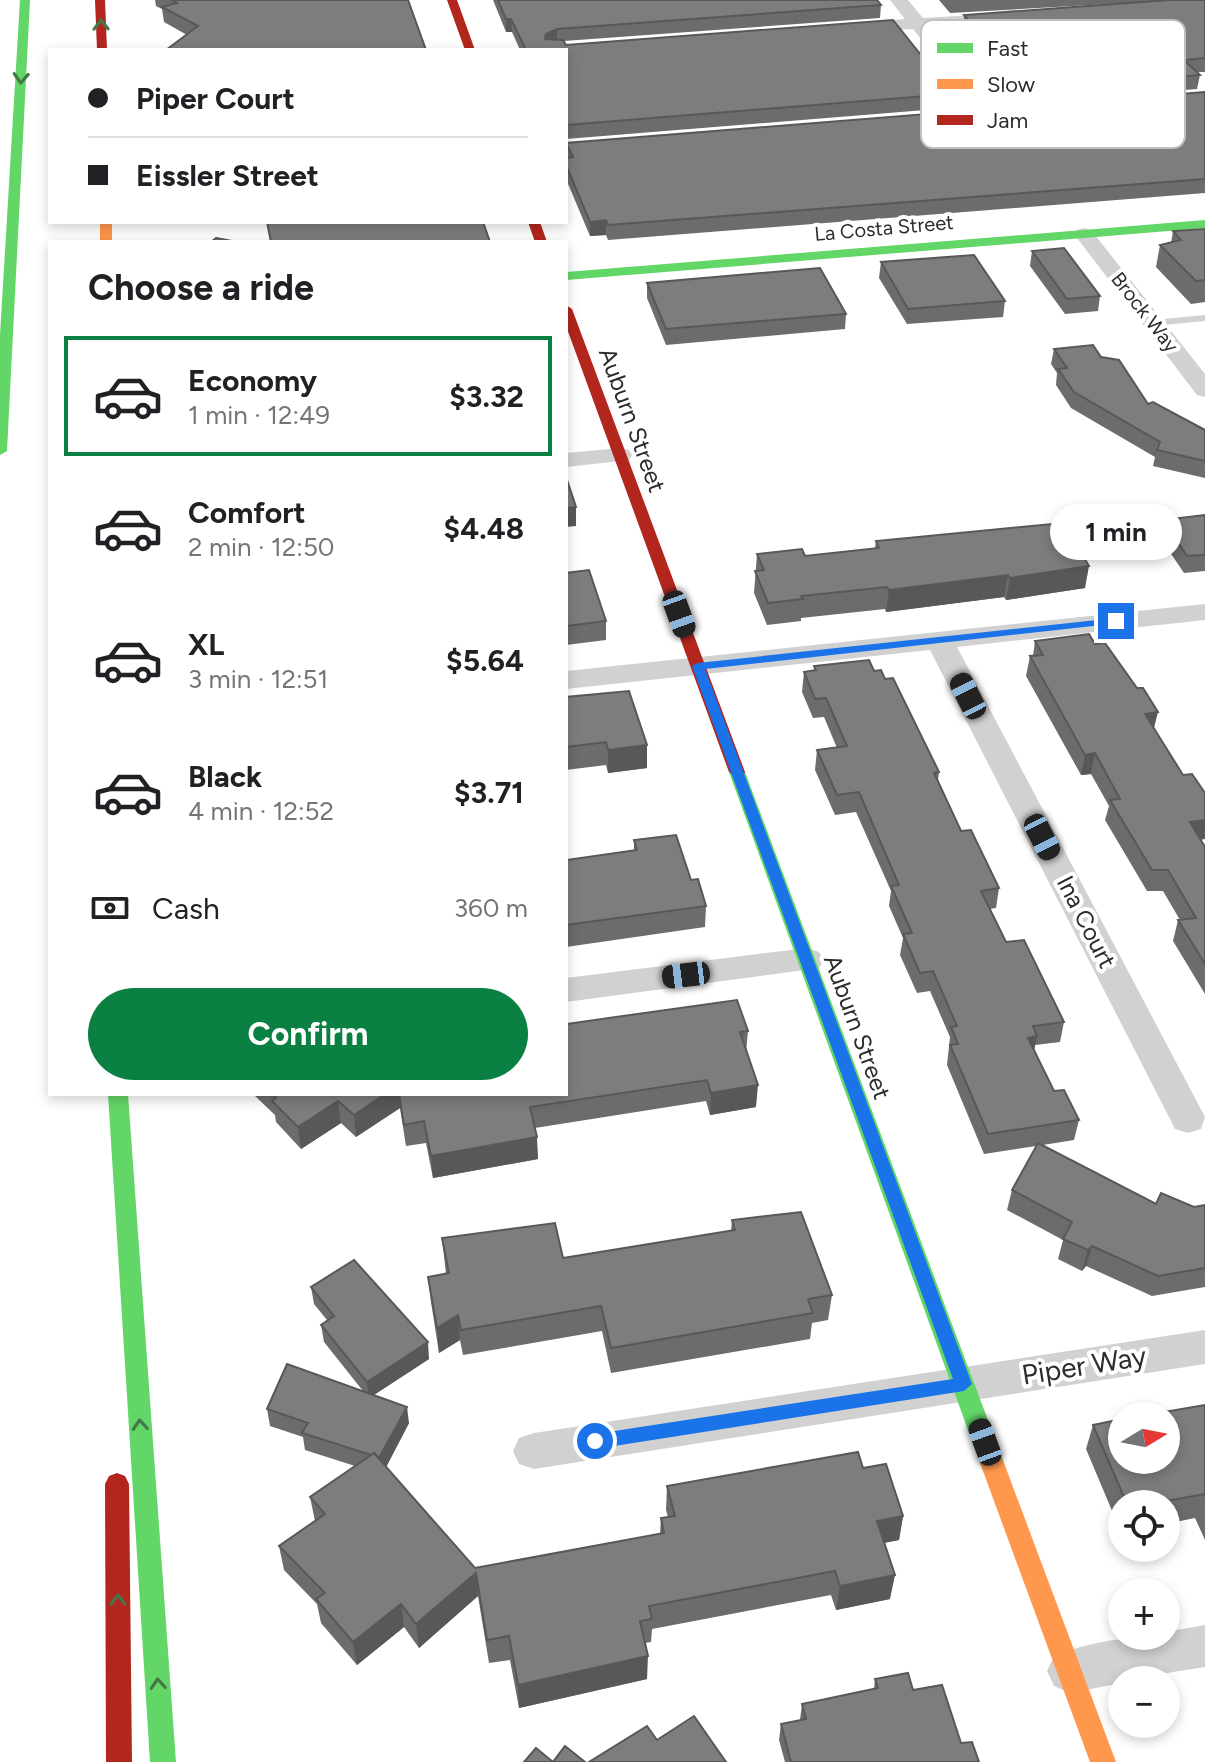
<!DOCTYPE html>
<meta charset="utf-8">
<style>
:root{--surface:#fff;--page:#f6f6f6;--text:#202124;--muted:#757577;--line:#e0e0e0;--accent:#0b8043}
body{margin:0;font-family:Figtree,sans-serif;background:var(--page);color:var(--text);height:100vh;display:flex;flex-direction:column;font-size:30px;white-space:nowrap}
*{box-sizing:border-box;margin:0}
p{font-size:26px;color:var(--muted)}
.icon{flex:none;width:44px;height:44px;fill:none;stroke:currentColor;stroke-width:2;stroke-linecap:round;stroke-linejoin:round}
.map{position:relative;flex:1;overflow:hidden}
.drawer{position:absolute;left:48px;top:240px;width:520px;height:856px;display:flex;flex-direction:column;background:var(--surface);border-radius:0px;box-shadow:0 4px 12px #0003}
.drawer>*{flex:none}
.guide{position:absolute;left:48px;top:48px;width:520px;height:176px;border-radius:0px;box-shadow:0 4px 12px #0003;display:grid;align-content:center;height:176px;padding:0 40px;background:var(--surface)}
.needle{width:52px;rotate:80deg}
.buttons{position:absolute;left:1108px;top:1402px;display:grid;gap:16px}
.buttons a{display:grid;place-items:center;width:72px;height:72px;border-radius:50%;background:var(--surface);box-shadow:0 4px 12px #0003;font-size:40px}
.end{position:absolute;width:36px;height:36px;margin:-18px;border:10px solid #1a73e8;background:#fff;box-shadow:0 0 0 4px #fff}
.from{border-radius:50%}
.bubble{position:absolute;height:56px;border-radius:28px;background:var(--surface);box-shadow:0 4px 12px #0003;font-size:26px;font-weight:700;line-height:56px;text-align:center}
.car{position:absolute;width:24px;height:48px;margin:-24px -12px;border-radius:10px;box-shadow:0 0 6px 2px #0007;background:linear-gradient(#222 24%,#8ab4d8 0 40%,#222 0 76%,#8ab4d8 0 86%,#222 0)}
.guide b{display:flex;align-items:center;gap:28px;height:76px;font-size:30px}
.guide b+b{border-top:2px solid var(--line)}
.guide i{width:20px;height:20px;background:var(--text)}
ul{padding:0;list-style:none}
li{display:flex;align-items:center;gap:24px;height:120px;margin:0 16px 12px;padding:0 24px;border:4px solid transparent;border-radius:0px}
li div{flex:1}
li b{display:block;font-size:30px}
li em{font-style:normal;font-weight:700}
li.active{border-color:var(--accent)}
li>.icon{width:72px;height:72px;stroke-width:1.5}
h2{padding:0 40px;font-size:36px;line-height:96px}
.pay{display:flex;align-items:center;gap:20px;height:88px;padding:0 40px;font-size:30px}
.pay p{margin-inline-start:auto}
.primary-button{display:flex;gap:16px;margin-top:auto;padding:16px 40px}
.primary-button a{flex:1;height:92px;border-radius:48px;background:var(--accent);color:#fff;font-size:32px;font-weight:700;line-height:92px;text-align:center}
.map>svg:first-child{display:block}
</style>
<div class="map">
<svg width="1205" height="1762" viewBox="0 0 1205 1762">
<rect width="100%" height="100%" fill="#fff"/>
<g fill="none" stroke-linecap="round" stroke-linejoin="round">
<polygon fill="#d1d1d1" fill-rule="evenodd" points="1205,315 1205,321 1153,326 1147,323 1153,320"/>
<g fill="#d1d1d1" fill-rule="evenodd">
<polygon points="890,0 908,0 923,18 1011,13 1014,17 1005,22 931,28 996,108 1073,102 1083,108 1073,114 921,123 918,119 921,115 928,113 977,110 913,29 849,32 846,28 855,23 905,19"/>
<polygon points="1084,228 1091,230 1205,374 1205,397 1197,395 1077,238 1073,234 1077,230"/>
<polygon points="620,448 629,450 632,455 629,460 566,467 566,453"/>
<polygon points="1205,604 1205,620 957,647 1205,1117 1201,1129 1188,1133 1175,1129 1170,1119 930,650 566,689 566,671"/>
<polygon points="807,948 819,952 824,960 819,968 566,1002 566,978"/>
<polygon points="1205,1330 1205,1364 534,1469 519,1464 513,1451 519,1438 534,1433"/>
<path d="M1205,1625V1667L1122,1680V1683L1070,1693L1054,1686L1047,1671L1054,1656C1088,1642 1129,1636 1166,1636V1632Z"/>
</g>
<g fill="#63d668" fill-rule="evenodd">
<polygon points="20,0 30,0 7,451 0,455 0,335"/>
<polygon points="1205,220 1205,228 566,280 566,272"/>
<polygon points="737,767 745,772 1004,1463 1000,1470 992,1473 984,1470 980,1463 729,772"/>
<polygon points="108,1094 128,1094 176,1762 150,1762"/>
</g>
<g fill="#ff974d" fill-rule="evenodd">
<rect x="100" y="222" width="12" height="20"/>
<polygon points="992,1453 1000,1456 1004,1463 1116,1762 1090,1762 980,1463 984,1456"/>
</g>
<g fill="#b3261e" fill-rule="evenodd">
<polygon points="95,0 105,0 107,50 97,50"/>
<polygon points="447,0 457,0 475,50 465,50"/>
<polygon points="528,222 540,222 547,242 535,242"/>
<polygon points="566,305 572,309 745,772 743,776 737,777 729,772 566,326"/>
<polygon points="117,1473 125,1476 129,1484 132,1762 106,1762 105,1484 109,1476"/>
</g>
</g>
<g fill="#6c6c6c">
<polygon points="155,0 408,0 187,35 164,22 162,9 156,6"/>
<polygon points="493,0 877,0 881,5 880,18 564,41 566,45 952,94 950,108 566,139 566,50 520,50 512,32 506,32"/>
<polygon points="939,0 1205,0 1205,72 1197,72 1200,75 1197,89 1015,103 963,42 964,15 1161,1 950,13"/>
<polygon points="1205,92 1205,193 608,240 606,235 590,236 566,179 566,143 972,120 1030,115 1032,106"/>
<polygon points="1205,229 1205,302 1191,304 1156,267 1160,245 1171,243 1173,231"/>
<polygon points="1032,251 1100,296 1098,311 1065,314 1030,266"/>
<polygon points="881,262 1005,301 1003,317 907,324 879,278"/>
<polygon points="647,283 846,314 845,329 666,345 647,298"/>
<polygon points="1054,349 1101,357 1148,404 1205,430 1205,478 1153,466 1155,457 1071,408 1056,385 1057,373 1051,364"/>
<polygon points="1205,515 1205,571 1184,573 1159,536 1163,520"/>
<polygon points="876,541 1085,588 1006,600 1004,597 886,612 885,609 801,618 801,621 767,625 754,593 757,554 805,556 875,548"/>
<polygon points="566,573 606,621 606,640 566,645"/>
<polygon points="1035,641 1154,728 1201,840 1205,847 1205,994 1173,941 1178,920 1180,920 1163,891 1147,891 1105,820 1109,806 1091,774 1081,775 1026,676 1030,656 1033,656"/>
<polygon points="814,666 874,671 885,679 939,772 938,780 961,831 999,888 996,908 990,909 1006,942 1064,1022 1060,1042 1035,1045 1034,1051 1054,1091 1079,1120 1074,1140 1043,1145 1156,1204 1194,1207 1205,1205 1205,1287 1152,1296 1086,1266 1082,1271 1058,1259 1063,1240 1007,1210 1012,1190 1036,1146 984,1154 947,1065 950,1037 930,991 917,993 900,955 903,938 889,906 891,891 856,812 835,815 815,770 817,750 837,748 824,717 813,718 802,692 804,672 814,671"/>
<polygon points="566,697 647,768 608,773 606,765 566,770"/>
<polygon points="634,840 691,880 706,906 705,927 566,947 566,860 634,850"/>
<polygon points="566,1024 748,1031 746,1052 756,1107 710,1115 706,1101 535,1128 538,1159 433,1178 426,1143 406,1146 400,1108 356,1137 341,1123 301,1149 276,1122 275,1115 253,1094 566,1094"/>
<polygon points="732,1220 832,1295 828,1320 812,1323 810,1339 611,1373 602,1331 463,1355 460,1340 439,1353 431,1302 428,1277 446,1274 442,1238 563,1258 731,1231"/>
<polygon points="311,1287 429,1359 374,1395 409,1423 386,1467 475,1568 660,1534 661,1518 668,1517 666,1510 667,1486 863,1468 903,1516 899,1540 884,1543 890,1599 836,1610 831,1595 652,1629 651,1642 645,1643 647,1679 519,1708 510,1660 489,1663 478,1596 419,1648 404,1627 357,1665 321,1623 317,1604 284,1570 279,1546 315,1521 310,1497 355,1466 305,1450 303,1437 270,1426 267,1409 363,1391 324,1342 321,1325 327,1320 314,1304"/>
<polygon points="1205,1405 1205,1540 1195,1518 1166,1524 1166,1504 1122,1504 1122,1532 1121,1532 1086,1449 1093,1425"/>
<polygon points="875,1679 913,1690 979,1762 785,1762 779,1740 781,1724 800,1720 802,1704 874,1689"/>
</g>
<g fill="#585858">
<polygon points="506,19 511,19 512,32 506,32"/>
<polygon points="557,29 557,42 546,50 546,34"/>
<polygon points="606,220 606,235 590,236 590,222"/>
<polygon points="576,507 576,526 566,527 566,508"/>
<polygon points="1089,566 1085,588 1006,600 1010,578"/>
<polygon points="1008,575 1004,597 886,612 889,590"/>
<polygon points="1158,712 1153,732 1145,714"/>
<polygon points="647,745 647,768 608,773 608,750"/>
<polygon points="1095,753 1091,774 1081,775 1085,755"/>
<polygon points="1205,820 1205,839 1185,843 1190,822"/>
<polygon points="1037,1036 1033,1056 1028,1038"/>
<polygon points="758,1085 756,1107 710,1115 711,1093"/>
<polygon points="385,1094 399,1094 400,1108 356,1137 354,1115"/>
<polygon points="338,1101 341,1123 301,1149 298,1127"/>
<polygon points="537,1137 538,1159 433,1178 431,1156"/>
<polygon points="1092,1246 1086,1266 1082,1271 1088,1250"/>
<polygon points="458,1315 460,1340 439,1353 437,1328"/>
<polygon points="428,1342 429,1359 369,1398 367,1382"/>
<polygon points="407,1407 409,1423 382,1475 379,1458"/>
<polygon points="903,1516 899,1540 873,1545 877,1521"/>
<polygon points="476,1573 478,1596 419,1648 416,1624"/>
<polygon points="895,1575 890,1599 836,1610 840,1586"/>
<polygon points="401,1604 404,1627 357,1665 353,1642"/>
<polygon points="648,1656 647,1679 519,1708 518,1685"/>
</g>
<g fill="#7d7d7d" stroke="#585858" stroke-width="2">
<polygon points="172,0 408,0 426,50 166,50 198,26 162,7 177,3"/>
<polygon points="498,0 877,0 881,5 557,29 546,34 545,39 563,40 566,45 893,20 952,94 566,125 566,50 526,50 511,19 506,19"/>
<polygon points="1169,0 1205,0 1205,58 1184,60 1200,75 1017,90 964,29 972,24 964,15"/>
<polygon points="1205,92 1205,179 608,225 606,220 590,222 566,165 566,158 573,157 566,143 965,111 972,120 1039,114 1032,106"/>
<polygon points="267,222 483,222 490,242 271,242"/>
<polygon points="1205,229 1205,280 1196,281 1160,245 1181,240 1173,231"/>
<polygon points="216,238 237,242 211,242"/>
<polygon points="1064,248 1100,296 1067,299 1032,251"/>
<polygon points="974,255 1005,301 908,309 881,262"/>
<polygon points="820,268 846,314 666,329 647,283"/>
<polygon points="1093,345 1101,357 1119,360 1148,404 1153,402 1205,430 1205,461 1157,450 1160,442 1074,392 1058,369 1067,368 1054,349"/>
<polygon points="566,477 576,507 566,508"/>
<polygon points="1205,515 1205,555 1187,556 1163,520"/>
<polygon points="1063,523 1089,566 1010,578 1008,575 889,590 887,587 801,596 803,599 768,603 755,571 764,570 757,554 802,549 805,556 879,548 876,541"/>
<polygon points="589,570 606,621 566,626 566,573"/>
<polygon points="1089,634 1095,644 1105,643 1137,688 1143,688 1158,712 1145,714 1183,775 1192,774 1205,793 1205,820 1190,822 1205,847 1205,964 1178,920 1196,918 1168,870 1152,870 1110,800 1120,799 1095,753 1085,755 1030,656 1043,655 1035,641"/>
<polygon points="869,660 874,671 881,670 885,679 893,678 939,772 934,773 961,831 971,830 999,888 981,891 1006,942 1024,940 1064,1022 1033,1026 1037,1036 1028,1038 1054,1091 1064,1090 1079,1120 988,1134 950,1045 958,1044 951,1027 957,1026 933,971 920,973 903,934 912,933 891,886 899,885 859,792 837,795 817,750 847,746 826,698 815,699 804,672 816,670 814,666"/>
<polygon points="629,691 647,745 608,750 606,742 566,747 566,697"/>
<polygon points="676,835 691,880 698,879 706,906 566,925 566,860 637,850 634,840"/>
<polygon points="737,1000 748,1031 740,1032 758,1085 711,1093 707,1080 530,1107 537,1137 431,1156 424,1121 404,1125 399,1094 566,1094 566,1024"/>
<polygon points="271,1094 385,1094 354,1115 338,1101 298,1127 272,1101 276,1098"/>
<polygon points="1038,1143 1156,1204 1161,1193 1194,1207 1205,1205 1205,1268 1158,1276 1092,1246 1088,1250 1063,1239 1072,1222 1012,1190"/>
<polygon points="801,1212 832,1295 808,1299 813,1313 611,1348 601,1306 461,1330 458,1315 437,1328 428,1277 449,1273 442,1238 555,1223 563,1258 735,1230 732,1220"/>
<polygon points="354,1260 428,1342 367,1382 321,1325 334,1316 311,1287"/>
<polygon points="287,1364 407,1407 379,1458 374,1453 371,1455 302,1433 308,1423 267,1409"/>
<polygon points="1205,1405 1205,1496 1204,1494 1150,1504 1127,1504 1093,1425 1122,1419 1122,1460 1166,1460 1166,1416 1141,1416"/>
<polygon points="858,1452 863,1468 886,1464 903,1516 877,1521 895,1575 840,1586 835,1571 649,1606 652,1619 640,1621 648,1656 518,1685 509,1636 487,1640 476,1573 416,1624 401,1604 353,1642 316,1599 325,1593 279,1546 325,1514 310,1497 374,1453 475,1568 664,1533 661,1518 675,1516 667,1486"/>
<polygon points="908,1673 913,1690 942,1685 961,1743 972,1742 979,1762 791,1762 781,1724 806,1719 802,1704 878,1688 875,1679"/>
<polygon points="694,1716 726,1762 589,1762 647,1726 657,1740"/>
<polygon points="565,1746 585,1762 553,1762"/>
<polygon points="536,1748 553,1762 524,1762"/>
</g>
<defs><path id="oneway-chevron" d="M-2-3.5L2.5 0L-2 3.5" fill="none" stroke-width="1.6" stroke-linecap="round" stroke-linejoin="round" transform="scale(2)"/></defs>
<g stroke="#457847">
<use href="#oneway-chevron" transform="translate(101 25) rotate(-91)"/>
<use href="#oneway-chevron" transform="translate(21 78) rotate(93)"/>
<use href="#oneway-chevron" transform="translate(140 1425) rotate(-94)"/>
<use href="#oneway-chevron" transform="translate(118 1600) rotate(-90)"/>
<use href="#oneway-chevron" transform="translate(158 1684) rotate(-94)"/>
</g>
<polygon fill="#1a73e8" points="1116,618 1120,623 705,669 972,1384 964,1391 595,1449 589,1447 589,1436 595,1434 953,1379 692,666 698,663"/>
<g text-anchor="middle" stroke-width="8" stroke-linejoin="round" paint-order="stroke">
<g font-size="20" fill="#2c2c2c" stroke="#fff">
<text transform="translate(884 228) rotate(-5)" y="7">La Costa Street</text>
<text transform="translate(1145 312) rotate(52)" y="7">Brock Way</text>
</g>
<g font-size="24" fill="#2c2c2c" stroke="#fff">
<text transform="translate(632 420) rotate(70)" y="8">Auburn Street</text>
<text transform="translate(1086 922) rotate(63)" y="8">Ina Court</text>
<text transform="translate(857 1027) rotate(70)" y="8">Auburn Street</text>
</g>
<g font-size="28" fill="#2c2c2c" stroke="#fff">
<text transform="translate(1084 1365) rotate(-9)" y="10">Piper Way</text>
</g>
</g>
<rect x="921" y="20" width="264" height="128" rx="12" fill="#fff" stroke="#c0c0c0" stroke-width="2"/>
<rect x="937" y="43" width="36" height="10" fill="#63d668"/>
<rect x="937" y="79" width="36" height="10" fill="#ff974d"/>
<rect x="937" y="115" width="36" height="10" fill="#b3261e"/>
<g font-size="22" fill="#2c2c2c">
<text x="987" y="56">Fast</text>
<text x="987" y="92">Slow</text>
<text x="987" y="128">Jam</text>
</g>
</svg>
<div class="buttons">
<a><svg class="needle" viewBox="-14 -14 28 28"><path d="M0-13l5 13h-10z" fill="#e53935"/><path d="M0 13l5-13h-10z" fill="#757577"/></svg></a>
<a><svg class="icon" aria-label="locate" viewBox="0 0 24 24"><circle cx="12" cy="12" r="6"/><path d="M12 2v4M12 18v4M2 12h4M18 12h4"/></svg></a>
<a>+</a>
<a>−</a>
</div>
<i class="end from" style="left:595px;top:1441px"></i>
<i class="end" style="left:1116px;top:621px"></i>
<div class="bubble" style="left:1050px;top:504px;width:132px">1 min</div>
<i class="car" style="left:679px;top:614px;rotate:160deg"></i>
<i class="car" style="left:968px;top:696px;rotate:333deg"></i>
<i class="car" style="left:1042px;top:837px;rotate:153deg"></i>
<i class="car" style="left:686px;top:975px;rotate:263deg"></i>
<i class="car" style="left:985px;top:1442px;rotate:340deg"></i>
<div class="guide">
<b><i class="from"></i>Piper Court</b>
<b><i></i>Eissler Street</b>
</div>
<section class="drawer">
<h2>Choose a ride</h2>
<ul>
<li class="active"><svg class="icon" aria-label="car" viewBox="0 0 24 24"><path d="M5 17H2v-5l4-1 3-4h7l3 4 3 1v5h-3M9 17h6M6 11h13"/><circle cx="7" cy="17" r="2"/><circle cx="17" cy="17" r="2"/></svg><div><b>Economy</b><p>1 min · 12:49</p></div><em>$3.32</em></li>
<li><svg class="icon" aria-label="car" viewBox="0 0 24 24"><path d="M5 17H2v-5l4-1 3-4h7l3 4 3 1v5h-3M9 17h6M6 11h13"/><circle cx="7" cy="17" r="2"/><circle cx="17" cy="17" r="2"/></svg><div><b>Comfort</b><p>2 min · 12:50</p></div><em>$4.48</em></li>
<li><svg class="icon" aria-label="car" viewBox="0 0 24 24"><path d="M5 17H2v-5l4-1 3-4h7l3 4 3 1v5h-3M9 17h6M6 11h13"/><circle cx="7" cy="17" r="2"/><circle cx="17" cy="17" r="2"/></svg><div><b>XL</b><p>3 min · 12:51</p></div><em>$5.64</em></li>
<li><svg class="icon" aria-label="car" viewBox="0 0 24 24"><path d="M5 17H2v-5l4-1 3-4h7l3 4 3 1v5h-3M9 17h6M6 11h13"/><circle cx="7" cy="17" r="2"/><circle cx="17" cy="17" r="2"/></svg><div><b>Black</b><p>4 min · 12:52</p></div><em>$3.71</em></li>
</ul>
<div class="pay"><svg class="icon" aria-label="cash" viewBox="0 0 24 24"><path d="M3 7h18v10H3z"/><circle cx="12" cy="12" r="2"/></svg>Cash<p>360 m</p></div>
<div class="primary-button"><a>Confirm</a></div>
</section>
</div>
